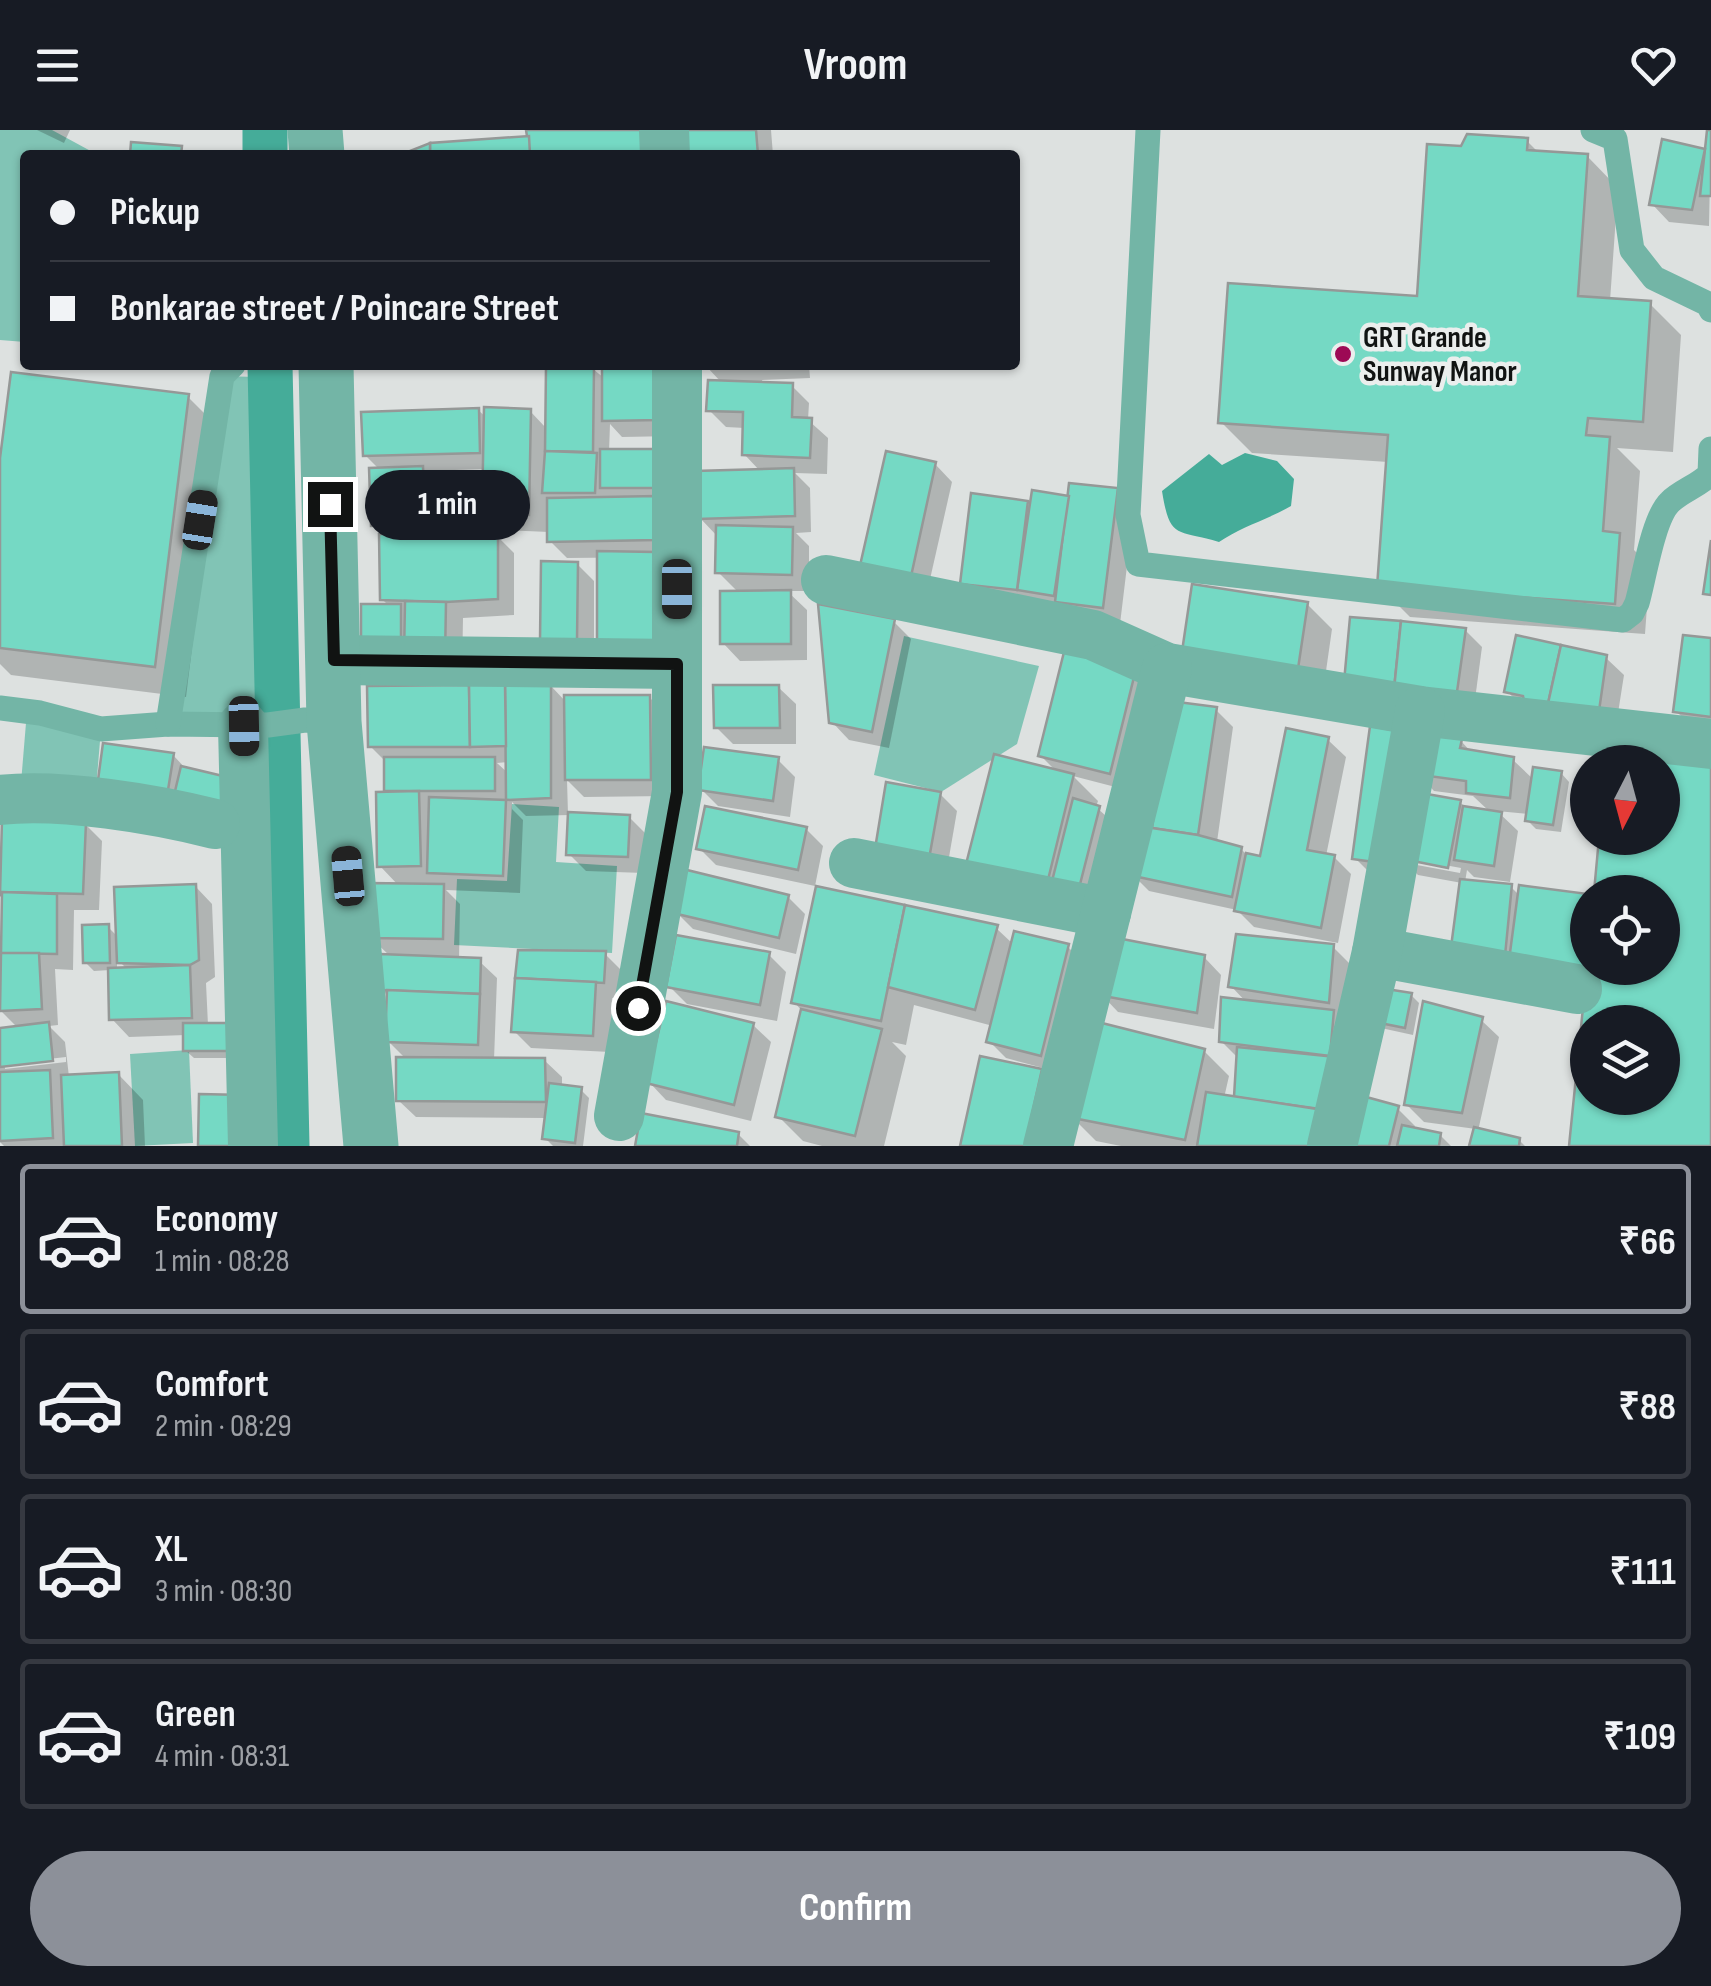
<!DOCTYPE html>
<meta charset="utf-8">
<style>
:root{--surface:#171b24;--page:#20242c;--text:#f1f3f6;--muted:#9ea1a6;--line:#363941;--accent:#8c9099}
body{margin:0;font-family:"Sofia Sans Condensed",sans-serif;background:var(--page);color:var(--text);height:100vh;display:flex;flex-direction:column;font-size:38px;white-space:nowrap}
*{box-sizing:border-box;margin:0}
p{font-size:32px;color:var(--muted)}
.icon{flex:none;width:55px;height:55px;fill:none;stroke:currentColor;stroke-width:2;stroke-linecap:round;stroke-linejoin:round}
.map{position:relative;height:1016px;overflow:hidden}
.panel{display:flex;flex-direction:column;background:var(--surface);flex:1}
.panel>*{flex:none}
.banner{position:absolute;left:20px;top:20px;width:1000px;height:220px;border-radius:10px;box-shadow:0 2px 8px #0004;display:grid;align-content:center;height:220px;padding:0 30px;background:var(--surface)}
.needle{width:65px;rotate:186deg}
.tools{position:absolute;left:1570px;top:615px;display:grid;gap:20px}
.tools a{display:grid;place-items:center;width:110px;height:110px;border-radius:50%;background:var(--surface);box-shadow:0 2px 8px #0004;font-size:50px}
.end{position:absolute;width:45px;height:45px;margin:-22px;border:12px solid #111312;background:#fff;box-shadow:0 0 0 5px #fff}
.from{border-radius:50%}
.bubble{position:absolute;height:70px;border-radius:35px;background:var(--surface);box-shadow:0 2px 8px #0004;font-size:32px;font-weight:700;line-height:70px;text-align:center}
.car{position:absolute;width:30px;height:60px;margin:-30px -15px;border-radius:12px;box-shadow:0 0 8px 2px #0007;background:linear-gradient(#222 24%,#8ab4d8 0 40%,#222 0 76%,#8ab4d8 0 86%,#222 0)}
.banner b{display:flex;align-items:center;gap:35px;height:95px;font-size:38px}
.banner b+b{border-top:2px solid var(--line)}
.banner i{width:25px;height:25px;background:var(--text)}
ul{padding:18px 0 0;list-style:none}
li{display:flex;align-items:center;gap:30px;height:150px;margin:0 20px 15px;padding:0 10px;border:5px solid var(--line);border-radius:10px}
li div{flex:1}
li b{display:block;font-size:38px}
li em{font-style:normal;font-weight:700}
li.selected{border-color:var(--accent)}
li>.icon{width:90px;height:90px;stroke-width:1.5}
.primary-button{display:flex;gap:20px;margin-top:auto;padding:20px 30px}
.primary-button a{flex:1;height:115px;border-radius:60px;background:var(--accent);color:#fff;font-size:40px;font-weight:700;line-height:115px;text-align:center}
header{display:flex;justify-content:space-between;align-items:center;height:130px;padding:0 30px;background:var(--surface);font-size:45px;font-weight:700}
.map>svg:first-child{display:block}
</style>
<header><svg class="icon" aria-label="menu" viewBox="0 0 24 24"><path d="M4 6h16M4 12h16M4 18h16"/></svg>Vroom<svg class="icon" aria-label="heart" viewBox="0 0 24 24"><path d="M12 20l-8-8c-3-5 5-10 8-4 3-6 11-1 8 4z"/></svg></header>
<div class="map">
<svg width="1711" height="1016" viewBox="0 0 1711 1016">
<rect width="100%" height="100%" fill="#dde1e0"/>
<g fill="#81c4b5">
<polygon points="0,0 52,0 98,25 25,25 25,212 0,210"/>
<polygon points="222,246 259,247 268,573 168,594"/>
<polygon points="904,506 1039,536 1017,614 941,662 874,645"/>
<polygon points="26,593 101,599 95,671 20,665"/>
<polygon points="512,674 559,677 556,732 617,736 612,823 454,815 457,749 507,751"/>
<polygon points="189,920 193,1013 135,1016 130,924"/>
</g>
<path fill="#45ac99" d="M1245,323L1277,331L1294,349L1291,376C1267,390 1242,396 1219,412C1177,399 1170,411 1162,361L1209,324L1222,335Z"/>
<g fill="#0003" fill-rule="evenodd">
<polygon points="37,0 70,0 64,13"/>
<polygon points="529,0 771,0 773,25 407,25 531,9"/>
<polygon points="1711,0 1709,96 1669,92 1652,74 1664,12 1707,22"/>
<polygon points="1527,11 1539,23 1587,26 1618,58 1610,171 1650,174 1681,205 1673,322 1617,318 1640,341 1634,420 1650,436 1645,504 1410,487 1379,456 1388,332 1252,323 1221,292 1419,169 1463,18"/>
<polygon points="705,235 809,235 810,248 762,250 762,254 791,255 809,273 808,290 828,308 827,344 795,343 810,358 811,402 796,403 809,416 809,461 787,461 807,480 807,530 740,531 723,513 739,463 718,442 718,407 700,388 761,342 744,324 745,298 726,297 709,280 722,253"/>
<polygon points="593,239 675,306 622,307 610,294 609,322 655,321 672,427 567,428 550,411 549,402 502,400 485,383 486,339 424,341 439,356 441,406 496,405 514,423 514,485 463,488 462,544 409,528 389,476 382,469 385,407 373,395 380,340 365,325 478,280 487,288 530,281 546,298"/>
<polygon points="188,267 219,298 186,567 11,545 0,534 0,349"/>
<polygon points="935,334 952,352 926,467 879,456"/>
<polygon points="1072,355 1134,378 1120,494 980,470 973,366 1027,373 1032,378 1072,369"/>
<polygon points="577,434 594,451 594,527 560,527"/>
<polygon points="1307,474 1332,499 1321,576 1208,559"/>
<polygon points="894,492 911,509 889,618 849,610 832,592"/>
<polygon points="1465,500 1482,517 1472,592 1363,580"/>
<path d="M1518,508L1606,528L1624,545L1613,615L1711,625V1016H1571L1587,854L1529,846L1522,839L1520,852L1469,848L1451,831L1462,753L1418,745L1403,730L1399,749L1372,745L1355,728L1372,599L1409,605L1421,617L1422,607L1461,611L1472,623L1512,629L1534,650L1535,640L1561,643L1569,652L1561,702L1536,699L1528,691L1529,684L1497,681L1518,701L1510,752L1474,747L1467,740L1465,752L1511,757L1520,766L1521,758L1588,767V838H1662V762H1596L1601,708H1662V632H1609L1611,611L1565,604L1545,593L1532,580L1524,579L1507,561ZM1421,647L1434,661L1473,666L1490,682L1466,679L1460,672L1417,665ZM1417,730L1461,738L1460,743L1417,735ZM1588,892H1662V968H1588Z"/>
<polygon points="1711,511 1711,608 1701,606 1676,581"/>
<polygon points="1135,542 1152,559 1127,660 1073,646 1098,671 1096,677 1116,695 1094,782 992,766 1058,643 1040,625"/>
<path d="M550,555L567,573L649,567L667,585V666L584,667L567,650L568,684L629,687L646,704L644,743L586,741L569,724L570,685L526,686L512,672V679L523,690L520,763L446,760L460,774L459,830L479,831L497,848L494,930H544L562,947V957L581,960L589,968L583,1016H553L545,1008L547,988L416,987L398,970L406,929L388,911L389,867L381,859L390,826L370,807L399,756L380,736L387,633L370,616ZM508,632L509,644L497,633Z"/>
<polygon points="778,557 796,574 796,614 733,614 716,597"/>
<polygon points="1216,580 1233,597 1217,712 1241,719 1247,725 1262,729 1328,610 1346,627 1326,726 1334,727 1351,744 1338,813 1254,797 1237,780 1149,761 1132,744"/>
<polygon points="173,625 187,640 243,667 118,666"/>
<polygon points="778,630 795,647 790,687 718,676 701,659"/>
<polygon points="940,664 957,681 944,756 893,748"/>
<path d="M4,692L85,694L102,711L99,780H74L73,840L55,839L58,895L49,896L65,912L69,947L118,944L143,970L145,1016H4L0,1012V900L18,898L0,880ZM66,927V932L5,939V934Z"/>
<polygon points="806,699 823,716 815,756 716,735 699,718"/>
<path d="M195,756L212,774L215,847L206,853L208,895L248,928H194L185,920L186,905L129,907L112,889L110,840L94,841L85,832L108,797L118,807ZM117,829L128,840H117Z"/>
<polygon points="788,767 805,784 796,824 693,799 676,782"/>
<polygon points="996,798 1013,814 1068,817 1085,834 1058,942 1006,928 989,911 993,896 914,875 906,915 892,912 906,926 884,1016 822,1016 803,1011 778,986 803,882 794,872"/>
<polygon points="1333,817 1350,834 1330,1016 1121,1016 1096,1011 1071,986 1204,921 1229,946 1224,968 1236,970 1239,929 1222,912 1247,873 1231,856"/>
<polygon points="605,824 622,841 621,869 612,868 610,922 531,918 514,901"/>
<polygon points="768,824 786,842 777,891 687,874 669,856"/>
<polygon points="1204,827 1221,845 1214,899 1118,882 1101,864"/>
<polygon points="1411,865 1419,873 1413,905 1381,898"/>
<polygon points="1481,890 1499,907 1478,1001 1519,1010 1525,1016 1472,1016 1476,999 1424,992 1406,974"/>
<polygon points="753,895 771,912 751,991 666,970 649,952"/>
<polygon points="1397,978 1415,996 1414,1000 1440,1005 1451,1016 1350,1016"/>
<polygon points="738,1004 750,1016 637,1016"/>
</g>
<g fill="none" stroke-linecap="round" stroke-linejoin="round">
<g stroke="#45ac99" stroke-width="45">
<polyline points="265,0 265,25"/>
<polyline points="270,235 287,1016"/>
</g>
</g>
<g fill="#75d9c4" stroke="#959897" stroke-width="2.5" fill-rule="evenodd">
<polygon points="526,0 654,0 655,25 530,25"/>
<polygon points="674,0 756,0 758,25 676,25"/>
<polygon points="1707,0 1711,0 1711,66 1700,66"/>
<polygon points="1467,4 1528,8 1527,20 1588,24 1578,166 1651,171 1643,292 1588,288 1586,305 1610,307 1603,401 1620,403 1615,474 1377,457 1388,305 1218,293 1228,153 1417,166 1427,14 1461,16"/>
<polygon points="529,6 530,25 430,25 430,13"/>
<polygon points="1662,9 1705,19 1692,80 1649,75"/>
<polygon points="131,12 182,16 181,25 130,25"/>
<polygon points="430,13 430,25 400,25"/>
<polygon points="602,235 658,235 659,290 602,291"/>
<polygon points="546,236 594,236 593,322 545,321"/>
<polygon points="11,242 189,264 155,537 0,518 0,328"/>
<polygon points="708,250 793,253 792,287 812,288 810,328 742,325 743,282 706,281"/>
<polygon points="484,277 531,279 529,385 482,384"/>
<polygon points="479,278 480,323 363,326 361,282"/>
<rect x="600" y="319" width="56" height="39"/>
<polygon points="545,321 597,323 595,363 542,363"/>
<polygon points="886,321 936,332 910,451 859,440"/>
<polygon points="423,336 425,394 371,396 369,338"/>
<polygon points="794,338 795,386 697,389 695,341"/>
<polygon points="1069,353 1118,358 1103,478 1055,472"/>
<polygon points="1032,360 1069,366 1054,466 1017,460"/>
<polygon points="971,363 1028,371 1017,460 960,454"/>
<polygon points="656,366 656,410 547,412 547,368"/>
<polygon points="716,395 793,397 792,445 715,443"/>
<polygon points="498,403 498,469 446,472 380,470 379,404"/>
<polygon points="1711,410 1711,465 1703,464"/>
<polygon points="597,421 655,422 656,515 597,515"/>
<polygon points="541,431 578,432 577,510 540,511"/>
<polygon points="1192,454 1308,472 1296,552 1180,535"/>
<polygon points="791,460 791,514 720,514 720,461"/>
<polygon points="405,471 446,472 445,528 404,527"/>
<rect x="361" y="474" width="40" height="47"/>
<polygon points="818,474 895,489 872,602 829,593"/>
<polygon points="1350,487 1401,491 1393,569 1343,563"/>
<polygon points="1401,491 1466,498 1455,576 1393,569"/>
<polygon points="1516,505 1561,515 1545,587 1525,577 1523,566 1504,562"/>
<polygon points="1683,505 1711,508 1711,587 1673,582"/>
<polygon points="1561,515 1607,525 1597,595 1545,587"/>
<polygon points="1064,522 1136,539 1110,644 1038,626"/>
<polygon points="551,553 551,668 506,670 505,555"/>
<polygon points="469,555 470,617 368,617 367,556"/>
<polygon points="469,555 505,555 506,616 470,617"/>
<polygon points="713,555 779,555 780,598 714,598"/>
<polygon points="564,565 650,565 651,650 565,650"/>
<polygon points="1170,571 1217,577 1198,705 1152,698"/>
<polygon points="1370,596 1410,603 1382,733 1352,729"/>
<polygon points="1286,598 1329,607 1307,720 1335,725 1321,798 1234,781 1246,723 1260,726"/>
<polygon points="1420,604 1462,609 1460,618 1514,627 1510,668 1466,663 1466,651 1414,644"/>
<path d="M1608,612L1711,622V1016H1569L1588,828V838H1662V762H1594L1599,708H1662V632H1606ZM1588,892H1662V968H1588Z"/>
<polygon points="103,613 174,623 168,660 98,650"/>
<polygon points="704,617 779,627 773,671 698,660"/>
<polygon points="994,624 1074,644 1045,762 964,742"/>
<rect x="384" y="627" width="111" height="34"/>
<polygon points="181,636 227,647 215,694 170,682"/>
<polygon points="1533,637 1562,641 1553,695 1525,691"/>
<polygon points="886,652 941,662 927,740 873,731"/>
<polygon points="419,661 421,736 377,737 376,662"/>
<polygon points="1410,661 1461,670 1448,738 1398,728"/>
<polygon points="429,667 506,670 503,746 427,743"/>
<polygon points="1073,668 1100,676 1077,766 1050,759"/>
<polygon points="705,676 807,697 798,740 696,719"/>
<polygon points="1463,676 1502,682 1494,736 1454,730"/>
<polygon points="568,682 630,685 628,727 566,725"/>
<polygon points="2,689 86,692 83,764 2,762 0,765"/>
<polygon points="1139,696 1198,705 1242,717 1232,767 1129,745"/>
<polygon points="683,739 789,765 779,808 673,783"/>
<polygon points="1460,749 1512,754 1504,836 1449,832"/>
<polygon points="368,753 444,754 443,809 368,808"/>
<polygon points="196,754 199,830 190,835 117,833 114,757"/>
<polygon points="1519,755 1588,764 1586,841 1509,830"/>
<polygon points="816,756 905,775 881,891 791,873"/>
<polygon points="2,762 57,764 57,824 1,823"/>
<polygon points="905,775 998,795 975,880 888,857"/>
<polygon points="109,794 110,833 83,833 82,795"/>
<polygon points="1014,801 1069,814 1041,926 986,912"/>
<polygon points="1236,804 1334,814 1329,873 1228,857"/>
<polygon points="676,805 770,822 760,875 666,857"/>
<polygon points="1112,807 1205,825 1197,883 1098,865"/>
<polygon points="518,820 606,821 604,853 515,848"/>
<polygon points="1,823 39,823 42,879 0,881"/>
<polygon points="380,824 481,828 480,864 378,860"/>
<polygon points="190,835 192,888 109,890 108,838"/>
<polygon points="515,848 596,852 593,906 511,902"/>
<polygon points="1380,858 1412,863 1405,898 1370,891"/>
<polygon points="387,860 480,864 478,915 385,912"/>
<polygon points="1221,867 1334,880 1330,926 1219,912"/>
<polygon points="666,871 754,893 734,975 646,953"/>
<polygon points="1423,871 1483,887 1462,983 1404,975"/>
<polygon points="801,879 882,899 855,1006 775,987"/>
<polygon points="1094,891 1205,919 1185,1010 1068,987"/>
<polygon points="49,892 53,931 0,937 0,898"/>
<rect x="183" y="893" width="58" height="28"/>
<polygon points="1237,917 1336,927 1327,980 1234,967"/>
<polygon points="980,926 1042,939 1025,1016 960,1016"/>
<polygon points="396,927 545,928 546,972 396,971"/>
<polygon points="50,940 53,1008 0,1011 0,942"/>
<polygon points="119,942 122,1016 64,1016 61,945"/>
<polygon points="549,953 582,957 575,1013 542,1009"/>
<polygon points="1206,962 1317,979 1309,1016 1197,1016"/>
<polygon points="199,964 245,965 244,1016 198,1016"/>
<polygon points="1359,965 1399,976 1389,1016 1348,1016"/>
<polygon points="641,983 739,1002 737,1016 635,1016"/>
<polygon points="1402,995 1441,1003 1439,1016 1397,1016"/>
<polygon points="1474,997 1520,1008 1519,1016 1469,1016"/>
</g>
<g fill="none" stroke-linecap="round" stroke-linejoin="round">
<g stroke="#73b5a6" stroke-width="25">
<path d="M1148,0L1128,385L1138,434L1623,490L1632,483L1637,473C1644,449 1653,388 1670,372C1681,361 1698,356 1710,344L1711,319"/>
<polyline points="1593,0 1615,9 1632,120 1654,148 1708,174 1711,180"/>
<polyline points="0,578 40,583 101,599 168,594 268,595 305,590 334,592"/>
<polyline points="168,594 222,246 233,235"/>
</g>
<g stroke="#73b5a6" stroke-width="50">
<polyline points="664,0 665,25"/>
<polyline points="826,450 1093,505 1167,538 1420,581 1711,614"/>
<polyline points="334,530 677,534"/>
<polyline points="243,596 253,1016"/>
<path d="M0,670C60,663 156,679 215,694"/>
<polyline points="854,733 1106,783"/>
<polyline points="1377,822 1577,859"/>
<polyline points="619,986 677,662 677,235"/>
<polyline points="1048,1016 1167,538"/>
<polyline points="1332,1016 1377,822 1420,581"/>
</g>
<g stroke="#73b5a6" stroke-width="55">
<polyline points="315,0 317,25"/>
<polyline points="326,235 334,592 371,1016"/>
</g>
</g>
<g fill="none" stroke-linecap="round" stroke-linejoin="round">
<polyline stroke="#111312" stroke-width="12" points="330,374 334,530 677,534 677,662 638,878"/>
</g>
<circle fill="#9d0955" stroke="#ebeeed" stroke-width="4" cx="1343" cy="224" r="10"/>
<g text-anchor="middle" stroke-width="9" stroke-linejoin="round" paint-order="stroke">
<g font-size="30" font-weight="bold" fill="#111312" stroke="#ebeeed" text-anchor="start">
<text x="1363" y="217">GRT Grande<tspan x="1363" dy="34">Sunway Manor</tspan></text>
</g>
</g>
</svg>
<div class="tools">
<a><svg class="needle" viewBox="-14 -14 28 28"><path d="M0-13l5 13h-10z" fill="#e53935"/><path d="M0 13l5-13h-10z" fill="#9ea1a6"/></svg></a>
<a><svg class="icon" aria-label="locate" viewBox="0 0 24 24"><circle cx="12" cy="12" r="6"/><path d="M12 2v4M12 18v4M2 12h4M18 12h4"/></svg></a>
<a><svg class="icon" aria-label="layers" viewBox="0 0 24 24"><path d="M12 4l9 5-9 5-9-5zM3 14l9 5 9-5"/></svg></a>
</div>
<i class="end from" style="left:638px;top:878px"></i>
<i class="end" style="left:330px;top:374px"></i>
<div class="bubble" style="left:365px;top:340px;width:165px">1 min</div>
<i class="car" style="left:200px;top:390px;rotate:9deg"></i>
<i class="car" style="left:677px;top:459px;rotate:180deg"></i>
<i class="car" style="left:244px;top:596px;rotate:179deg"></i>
<i class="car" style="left:348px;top:746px;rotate:355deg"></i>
<div class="banner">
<b><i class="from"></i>Pickup</b>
<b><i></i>Bonkarae street / Poincare Street</b>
</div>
</div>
<section class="panel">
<ul>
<li class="selected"><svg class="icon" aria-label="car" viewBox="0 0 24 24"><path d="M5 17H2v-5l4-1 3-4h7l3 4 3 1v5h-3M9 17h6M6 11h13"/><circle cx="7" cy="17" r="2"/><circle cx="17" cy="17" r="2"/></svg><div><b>Economy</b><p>1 min · 08:28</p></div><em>₹66</em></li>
<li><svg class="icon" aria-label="car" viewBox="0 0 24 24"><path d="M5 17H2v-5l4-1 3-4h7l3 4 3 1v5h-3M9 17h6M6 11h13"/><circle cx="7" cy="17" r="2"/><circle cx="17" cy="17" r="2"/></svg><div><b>Comfort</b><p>2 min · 08:29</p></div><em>₹88</em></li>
<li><svg class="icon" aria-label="car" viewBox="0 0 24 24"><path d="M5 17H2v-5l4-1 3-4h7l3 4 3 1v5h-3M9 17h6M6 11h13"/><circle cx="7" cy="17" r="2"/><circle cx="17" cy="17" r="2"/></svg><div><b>XL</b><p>3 min · 08:30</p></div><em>₹111</em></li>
<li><svg class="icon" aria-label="car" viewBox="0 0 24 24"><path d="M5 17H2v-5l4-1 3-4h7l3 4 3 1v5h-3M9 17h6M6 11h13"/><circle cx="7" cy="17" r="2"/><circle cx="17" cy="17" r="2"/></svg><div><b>Green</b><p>4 min · 08:31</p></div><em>₹109</em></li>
</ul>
<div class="primary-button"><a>Confirm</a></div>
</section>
